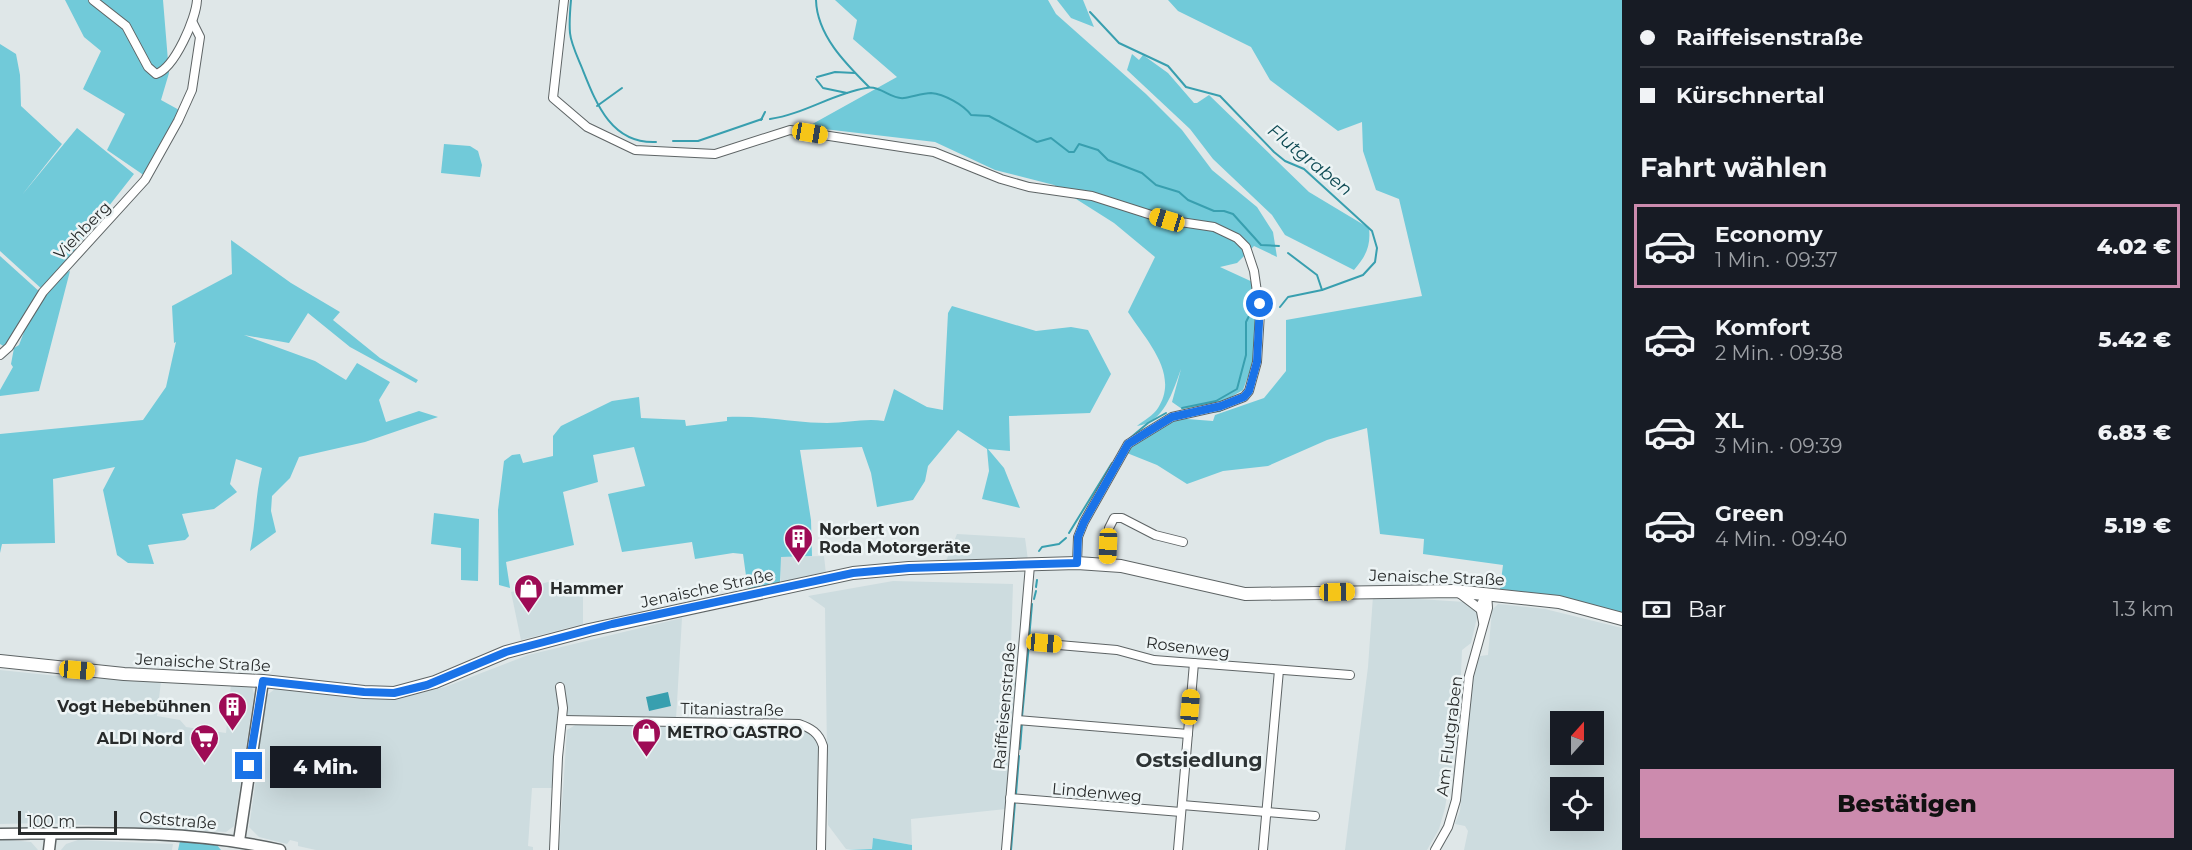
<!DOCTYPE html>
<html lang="de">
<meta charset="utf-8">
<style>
:root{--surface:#171b24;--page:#20242c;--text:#f1f3f6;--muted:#9ea1a6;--line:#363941;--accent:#cc8bae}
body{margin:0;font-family:Montserrat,sans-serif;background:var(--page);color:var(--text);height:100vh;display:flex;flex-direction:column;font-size:22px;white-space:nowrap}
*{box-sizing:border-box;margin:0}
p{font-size:20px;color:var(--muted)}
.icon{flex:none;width:33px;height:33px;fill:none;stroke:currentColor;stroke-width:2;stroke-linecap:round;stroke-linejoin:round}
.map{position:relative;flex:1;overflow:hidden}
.drawer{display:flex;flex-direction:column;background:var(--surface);width:570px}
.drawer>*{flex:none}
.banner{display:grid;align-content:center;height:132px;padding:0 18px;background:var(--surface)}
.needle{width:39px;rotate:21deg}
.tools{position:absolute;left:1550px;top:711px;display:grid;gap:12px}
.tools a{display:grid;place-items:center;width:54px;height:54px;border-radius:0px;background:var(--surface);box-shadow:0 6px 24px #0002;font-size:30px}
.scale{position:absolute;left:18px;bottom:15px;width:99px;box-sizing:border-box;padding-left:6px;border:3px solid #282b2b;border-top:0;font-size:16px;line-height:21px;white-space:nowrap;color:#282b2b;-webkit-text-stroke:4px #edf4f5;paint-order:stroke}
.end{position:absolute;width:27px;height:27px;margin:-14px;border:8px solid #1a73e8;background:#fff;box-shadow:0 0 0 3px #fff}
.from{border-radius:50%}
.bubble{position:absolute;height:42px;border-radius:0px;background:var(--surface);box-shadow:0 6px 24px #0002;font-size:20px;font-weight:800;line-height:42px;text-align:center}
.car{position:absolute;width:18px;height:36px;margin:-18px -9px;border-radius:8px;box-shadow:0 0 4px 2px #0007;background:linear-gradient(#f5c518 24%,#345 0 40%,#f5c518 0 76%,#345 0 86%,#f5c518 0)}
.banner b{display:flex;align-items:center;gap:21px;height:57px;font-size:22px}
.banner b+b{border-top:2px solid var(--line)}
.banner i{width:15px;height:15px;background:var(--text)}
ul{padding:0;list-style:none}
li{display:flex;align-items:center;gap:18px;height:84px;margin:0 12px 9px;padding:0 6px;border:3px solid transparent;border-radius:0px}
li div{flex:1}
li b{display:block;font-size:22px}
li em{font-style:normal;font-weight:800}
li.current{border-color:var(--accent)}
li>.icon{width:54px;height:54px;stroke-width:1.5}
h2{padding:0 18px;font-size:27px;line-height:72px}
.pay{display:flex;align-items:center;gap:15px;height:66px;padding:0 18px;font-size:22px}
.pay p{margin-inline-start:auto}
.action{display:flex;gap:12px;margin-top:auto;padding:12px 18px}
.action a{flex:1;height:69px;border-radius:0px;background:var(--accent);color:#111;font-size:24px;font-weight:800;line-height:69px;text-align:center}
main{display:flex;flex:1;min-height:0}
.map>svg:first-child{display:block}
</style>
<main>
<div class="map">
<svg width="1622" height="850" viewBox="0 0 1622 850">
<rect width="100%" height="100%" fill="#dfe7e8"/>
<g fill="#cddcdf" fill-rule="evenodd">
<polygon points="957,534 1025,538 1028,560 946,561"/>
<polygon points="824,556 826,574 781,583 780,557"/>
<polygon points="559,579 562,587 579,584 583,595 583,624 521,640 511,592"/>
<polygon points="893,581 1013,584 1010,676 1016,683 1006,809 911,819 912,845 873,838 872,849 846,849 828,825 825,608 808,596"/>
<polygon points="1373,596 1465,602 1478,613 1471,643 1462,650 1459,721 1445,808 1439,829 1427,850 1345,850 1368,667"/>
<path d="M1498,604L1545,609L1622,628V850H1464L1468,831L1465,826L1455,824L1460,811L1473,676L1480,656L1488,655L1492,610ZM1560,722H1593V754H1560ZM1560,788H1593V820H1560Z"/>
<polygon points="682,618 676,719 558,717 554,788 532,788 528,846 533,847 533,850 316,850 298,846 298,842 290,840 287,844 259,837 249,827 257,772 260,763 258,759 263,707 266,707 267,695 275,689 363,699 402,697 445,687 528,655"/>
<polygon points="0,670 58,676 161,681 157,716 180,720 186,727 226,733 231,684 252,687 254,694 234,826 226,832 44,823 0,824"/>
<polygon points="577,724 743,726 751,730 751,726 801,727 813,733 820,748 818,850 559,850 567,730"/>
<polygon points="0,839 31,842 38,850 0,850"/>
<polygon points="78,840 173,844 172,850 61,850 66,844"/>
</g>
<g fill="#71cad9">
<polygon points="65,0 163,0 169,73 161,100 181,111 145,176 107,150 125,114 83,89 101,51 84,37"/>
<path d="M835,0H1048L1056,14L1146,94L1182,130L1212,170L1257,207L1273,232L1277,257L1254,246L1237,263L1220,267L1257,284L1255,357L1243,390L1224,401L1182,409L1172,402L1181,369C1173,391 1164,423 1137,426C1143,421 1154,415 1158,408C1180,374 1146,340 1128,312L1155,257L1114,223L1054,185L995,170L935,142L807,127L897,77L853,39L857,20Z"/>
<polygon points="1057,0 1083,0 1094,27 1071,18"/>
<polygon points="1168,0 1622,0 1622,615 1547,595 1500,589 1503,565 1423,554 1424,539 1380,534 1367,428 1327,440 1268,466 1223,471 1187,484 1157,465 1127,453 1131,445 1174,418 1213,421 1215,415 1264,398 1286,371 1286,320 1422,296 1399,199 1376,190 1363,151 1362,122 1338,131 1270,80 1251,47 1178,11"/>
<polygon points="0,44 16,54 20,75 21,106 62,144 22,195 77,128 134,174 43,290 0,251"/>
<path d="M1132,54L1139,60L1143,55L1168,73L1194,103H1197L1209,95L1309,192L1369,228C1371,246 1366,256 1354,270L1285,235L1272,215L1213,159L1190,129L1127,70Z"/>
<polygon points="444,144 470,146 478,151 482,165 480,177 441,173"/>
<path d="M231,240L291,283L340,312L333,320L380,358L418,380L416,383L350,347L308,313L289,343L244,335L315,361L346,380L357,363L390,382L379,400L386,422L419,411L438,417L365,442L299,457L290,478L272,496L271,511L276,532L250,551C256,523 255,496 262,468L236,459L230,484L237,492L214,509L182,514L189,536L185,540L148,545L154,564L128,563L117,555L103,490L115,467L53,479L55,543L2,544L0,553V434L143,420L166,387L176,342L174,343L172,306L232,274Z"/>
<polygon points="0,256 41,293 5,347 0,344"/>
<polygon points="70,271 39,391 0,396 0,390 13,367 11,364 14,348 19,345 33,308 64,273"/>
<path d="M952,306L1036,331L1071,327L1088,330L1111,374L1090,413L1009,416L1010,451L988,449L1004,468L1020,508L982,499L989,471L987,449L958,430L928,466L925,481L913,500L877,507L871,473L862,447L800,450L811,520L812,556L781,557L780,583L748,590L743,554L733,553L695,559L692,542L622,552L608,494L645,486L634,447L593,455L598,482L563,492L574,545L506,562L510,588L499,585L498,510L504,461L512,455L520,454L523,463L553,456V436L561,426L612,401L639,397L641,418L685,420L686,426L727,421V417C761,415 794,423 827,423C847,423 865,418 884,421L894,389L927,407L943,410L948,313Z"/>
<polygon points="434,513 479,519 478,581 461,580 461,548 431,544"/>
<polygon points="873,838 912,845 912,850 846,850 872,849"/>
<polygon points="180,841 217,845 221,850 178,850"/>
</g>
<polygon fill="#389faf" points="668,692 671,706 649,711 646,697"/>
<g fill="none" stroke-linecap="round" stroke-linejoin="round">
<g stroke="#389faf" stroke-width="2">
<path d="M571,0C570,11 569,22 570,33C571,44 578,58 582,68C596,103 611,144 656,142"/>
<path d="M816,0C817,35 845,63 869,87"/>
<polyline points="1090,12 1119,43 1168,66 1186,87 1220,96 1274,152 1285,161 1304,169 1372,231 1377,248 1375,262 1363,275 1322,290 1288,297 1280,307"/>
<polyline points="817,77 835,72 855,73"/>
<polyline points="816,79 823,88 847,93"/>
<polyline points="597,106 622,88"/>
<path d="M770,119C804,114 832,94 866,88C881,85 891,100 904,98C912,97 923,93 931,93C944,94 964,105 971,115L989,116L1037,142L1051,138L1069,152H1074L1079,144L1098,150L1108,160L1142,173L1156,185L1179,192L1188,200L1214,211H1224L1233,214L1261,245L1279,246"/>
<polyline points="761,120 765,112"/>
<polyline points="673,141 698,141 762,119"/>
<polyline points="1288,253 1317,275 1322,290"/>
<polyline points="1182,408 1216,401 1237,389 1246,355 1246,322 1249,316 1257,311"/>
<polyline points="1211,412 1220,411"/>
<polyline points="1129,439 1148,423 1166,413"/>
<polyline points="1069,533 1112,463"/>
<polyline points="1039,551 1042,547 1059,544 1066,538"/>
<polyline points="1036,587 1037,580"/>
<polyline points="1034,599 1036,591"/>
<polyline points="1029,639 1032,604"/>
<polyline points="1022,717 1029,644"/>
<polyline points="1020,749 1022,723"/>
<polyline points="1016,794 1019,756"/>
<polyline points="1011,850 1015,802"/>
</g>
<defs>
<g id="street">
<path d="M93,0L126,26L148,67L156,74C175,68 196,18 197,0"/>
<polyline points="564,0 553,98 587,127 635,150 715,154 790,130 934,152 1001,179 1029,187 1092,196 1167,220 1214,227 1237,238 1246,247 1254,271 1260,313 1257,362 1249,391 1244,397 1221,406 1172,417 1128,444 1084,522 1078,537 1077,563"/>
<polyline points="0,355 9,347 43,292 145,180 178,121 192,90 200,37 193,23"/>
<polyline points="1107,564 1109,528 1114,518 1122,518 1155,535 1183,542"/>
<polyline points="1459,593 1480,609"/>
<polyline points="1483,622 1480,606 1487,593"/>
<polyline points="1024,642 1117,650 1154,660 1350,675"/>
<path d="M562,720L799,724C811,728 819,733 823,746L821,850"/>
<polyline points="1017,720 1188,734"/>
<polyline points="1010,798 1181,812"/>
<polyline points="1182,805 1315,816"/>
<polyline points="554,850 558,757 563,708 560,687"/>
<polyline points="1006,850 1030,565"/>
<polyline points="1178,850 1194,663"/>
<polyline points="1263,850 1279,670"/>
<polyline points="1435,850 1448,827 1456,800 1469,676 1488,608 1487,593"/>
</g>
<g id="secondary">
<path d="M0,834C95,833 186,829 280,850"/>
<polyline points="239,841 263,681"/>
<polyline points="49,850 51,833"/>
</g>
<polyline id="primary" points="0,661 124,674 263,681 364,692 394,693 435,682 506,652 589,630 853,573 909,568 1077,563 1121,566 1245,594 1455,591 1559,602 1622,619"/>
</defs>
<use href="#street" stroke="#5e6465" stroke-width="10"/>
<use href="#secondary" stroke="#5e6465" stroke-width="13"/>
<use href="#primary" stroke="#5e6465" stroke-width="14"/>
<use href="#street" stroke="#fff" stroke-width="8"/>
<use href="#secondary" stroke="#fff" stroke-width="10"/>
<use href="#primary" stroke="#fff" stroke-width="12"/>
</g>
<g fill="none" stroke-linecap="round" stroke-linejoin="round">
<polyline stroke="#1a73e8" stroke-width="8" points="249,766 263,681 364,692 394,693 427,685 506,652 544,642 612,624 853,573 909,568 1077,563 1078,537 1084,522 1128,444 1172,417 1221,406 1244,397 1249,391 1257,362 1260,304"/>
</g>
<defs>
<symbol id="building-pin" viewBox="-11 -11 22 30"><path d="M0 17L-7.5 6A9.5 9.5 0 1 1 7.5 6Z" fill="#9e0b55" stroke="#edf4f5"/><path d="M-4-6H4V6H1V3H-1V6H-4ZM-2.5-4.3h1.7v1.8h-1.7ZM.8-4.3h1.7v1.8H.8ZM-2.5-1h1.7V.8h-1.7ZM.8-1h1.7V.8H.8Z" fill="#fff"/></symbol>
<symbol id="shop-pin" viewBox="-11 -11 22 30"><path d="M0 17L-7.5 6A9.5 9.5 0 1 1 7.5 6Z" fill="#9e0b55" stroke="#edf4f5"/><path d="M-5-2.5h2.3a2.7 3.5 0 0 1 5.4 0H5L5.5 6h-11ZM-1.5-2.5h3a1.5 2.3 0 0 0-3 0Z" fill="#fff"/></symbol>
<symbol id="supermarket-pin" viewBox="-11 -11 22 30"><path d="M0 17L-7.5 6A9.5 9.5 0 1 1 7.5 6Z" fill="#9e0b55" stroke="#edf4f5"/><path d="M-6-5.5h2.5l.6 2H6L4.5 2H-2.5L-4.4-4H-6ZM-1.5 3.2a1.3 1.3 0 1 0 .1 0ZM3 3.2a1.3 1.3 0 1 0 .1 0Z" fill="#fff"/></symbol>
</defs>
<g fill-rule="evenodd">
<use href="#building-pin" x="782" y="522" width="33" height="45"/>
<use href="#shop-pin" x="512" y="572" width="33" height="45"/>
<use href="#building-pin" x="216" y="690" width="33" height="45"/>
<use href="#shop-pin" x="630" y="716" width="33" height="45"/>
<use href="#supermarket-pin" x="188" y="722" width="33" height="45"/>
</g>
<g text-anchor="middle" stroke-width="5" stroke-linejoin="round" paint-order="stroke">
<g font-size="16" fill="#282b2b" stroke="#edf4f5">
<text transform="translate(82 230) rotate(-46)" y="6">Viehberg</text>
<text transform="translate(1437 577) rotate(2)" y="6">Jenaische Straße</text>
<text transform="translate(707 588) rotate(-12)" y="6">Jenaische Straße</text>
<text transform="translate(1188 647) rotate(7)" y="6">Rosenweg</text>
<text transform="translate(203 662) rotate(3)" y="6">Jenaische Straße</text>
<text transform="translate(1004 706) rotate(-85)" y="6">Raiffeisenstraße</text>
<text transform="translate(732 709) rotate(1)" y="6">Titaniastraße</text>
<text transform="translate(1449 736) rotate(-83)" y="6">Am Flutgraben</text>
<text transform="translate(1097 792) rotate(5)" y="6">Lindenweg</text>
<text transform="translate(178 820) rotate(5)" y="6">Oststraße</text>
</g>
<g font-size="16" font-weight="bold" fill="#282b2b" stroke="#edf4f5" text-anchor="start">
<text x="819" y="535">Norbert von<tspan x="819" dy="18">Roda Motorgeräte</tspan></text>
<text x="550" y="594">Hammer</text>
<text x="211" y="712" text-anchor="end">Vogt Hebebühnen</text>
<text x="667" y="738">METRO GASTRO</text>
<text x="183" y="744" text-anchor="end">ALDI Nord</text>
</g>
<g font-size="18" font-style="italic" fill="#0e4a53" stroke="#edf4f5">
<text transform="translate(1310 160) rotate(39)" y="6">Flutgraben</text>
</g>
<g font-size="20" font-weight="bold" fill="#2e3435" stroke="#edf4f5">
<text x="1199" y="767">Ostsiedlung</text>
</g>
</g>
</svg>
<div class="tools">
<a><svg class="needle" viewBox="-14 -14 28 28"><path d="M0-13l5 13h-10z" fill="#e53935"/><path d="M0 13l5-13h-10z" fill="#9ea1a6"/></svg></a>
<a><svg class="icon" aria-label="locate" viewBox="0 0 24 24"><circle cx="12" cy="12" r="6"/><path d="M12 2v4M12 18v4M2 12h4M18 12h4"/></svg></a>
</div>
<div class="scale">100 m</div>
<i class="end from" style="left:1260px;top:304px"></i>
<i class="end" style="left:249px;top:766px"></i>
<div class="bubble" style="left:270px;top:746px;width:111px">4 Min.</div>
<i class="car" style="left:810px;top:133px;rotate:100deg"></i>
<i class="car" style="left:1167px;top:220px;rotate:287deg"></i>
<i class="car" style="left:1108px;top:546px;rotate:182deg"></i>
<i class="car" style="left:1337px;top:592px;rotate:89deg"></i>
<i class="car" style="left:1044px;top:643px;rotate:95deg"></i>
<i class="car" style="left:77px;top:670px;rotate:95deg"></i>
<i class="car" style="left:1190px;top:707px;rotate:5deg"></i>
</div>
<section class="drawer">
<div class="banner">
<b><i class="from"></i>Raiffeisenstraße</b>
<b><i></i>Kürschnertal</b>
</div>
<h2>Fahrt wählen</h2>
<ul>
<li class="current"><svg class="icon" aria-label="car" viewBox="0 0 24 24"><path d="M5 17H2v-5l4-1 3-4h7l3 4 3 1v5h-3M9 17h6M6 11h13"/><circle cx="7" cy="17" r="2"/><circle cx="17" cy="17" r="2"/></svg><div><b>Economy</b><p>1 Min. · 09:37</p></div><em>4.02 €</em></li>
<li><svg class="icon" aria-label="car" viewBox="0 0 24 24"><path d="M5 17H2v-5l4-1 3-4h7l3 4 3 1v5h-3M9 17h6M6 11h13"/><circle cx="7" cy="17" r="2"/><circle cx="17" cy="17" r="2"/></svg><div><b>Komfort</b><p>2 Min. · 09:38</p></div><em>5.42 €</em></li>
<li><svg class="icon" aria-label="car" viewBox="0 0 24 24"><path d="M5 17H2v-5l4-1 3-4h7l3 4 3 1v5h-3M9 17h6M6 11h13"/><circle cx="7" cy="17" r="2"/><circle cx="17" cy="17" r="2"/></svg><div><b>XL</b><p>3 Min. · 09:39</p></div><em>6.83 €</em></li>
<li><svg class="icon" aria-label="car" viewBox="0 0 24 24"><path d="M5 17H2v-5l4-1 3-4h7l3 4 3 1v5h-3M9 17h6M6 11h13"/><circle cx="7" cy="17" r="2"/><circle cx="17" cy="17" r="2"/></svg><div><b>Green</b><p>4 Min. · 09:40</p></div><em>5.19 €</em></li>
</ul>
<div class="pay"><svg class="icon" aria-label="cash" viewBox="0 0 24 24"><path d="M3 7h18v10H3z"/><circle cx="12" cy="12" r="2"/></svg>Bar<p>1.3 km</p></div>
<div class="action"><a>Bestätigen</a></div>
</section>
</main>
